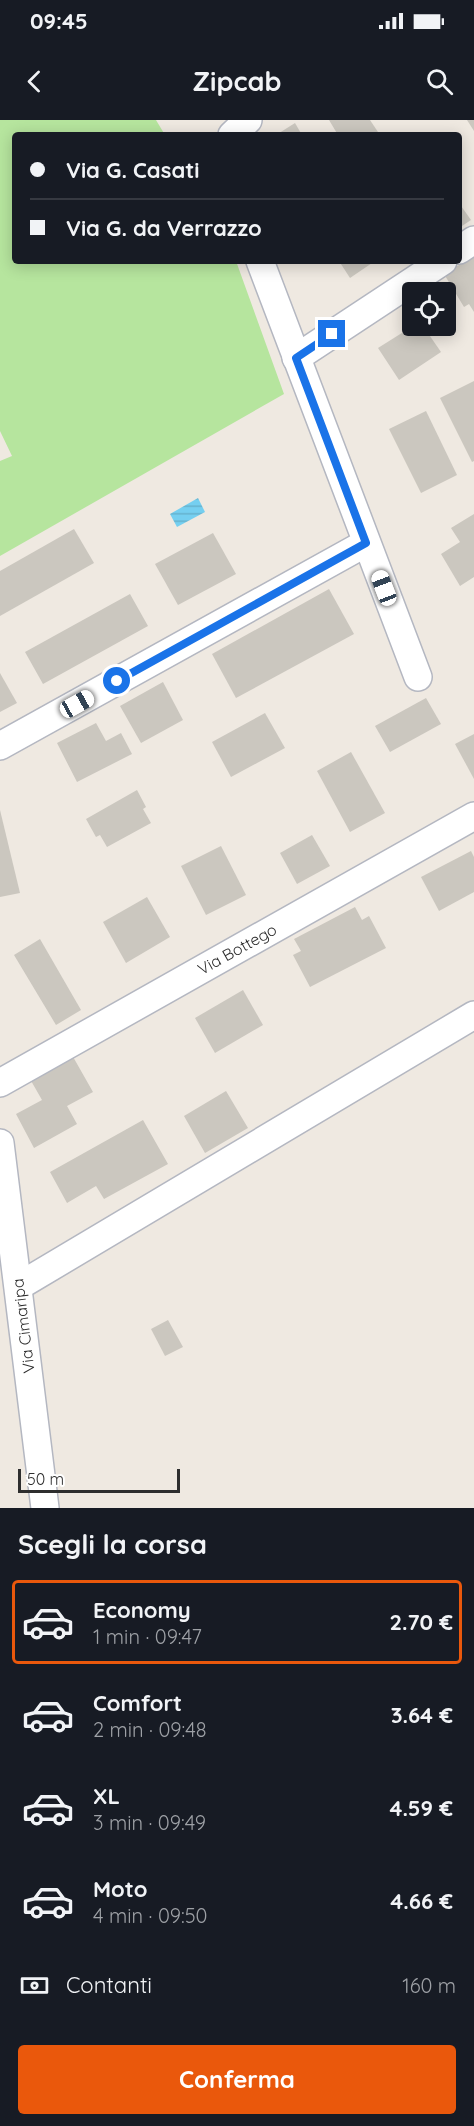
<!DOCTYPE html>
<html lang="it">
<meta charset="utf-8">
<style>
:root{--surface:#171b24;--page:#242831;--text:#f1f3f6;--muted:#9ea1a6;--line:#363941;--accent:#ea580c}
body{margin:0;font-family:Quicksand,sans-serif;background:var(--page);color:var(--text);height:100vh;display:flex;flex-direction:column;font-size:22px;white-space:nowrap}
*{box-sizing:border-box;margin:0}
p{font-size:20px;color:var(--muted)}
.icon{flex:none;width:33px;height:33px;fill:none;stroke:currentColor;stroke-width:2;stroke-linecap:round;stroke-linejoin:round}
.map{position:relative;height:1388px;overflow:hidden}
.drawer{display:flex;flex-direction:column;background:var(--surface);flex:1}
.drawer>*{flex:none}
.top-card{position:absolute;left:12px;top:12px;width:450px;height:132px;border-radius:6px;box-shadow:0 3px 15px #0003;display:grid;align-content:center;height:132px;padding:0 18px;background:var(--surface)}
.buttons{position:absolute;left:402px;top:162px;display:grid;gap:12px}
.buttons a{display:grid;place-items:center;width:54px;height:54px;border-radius:6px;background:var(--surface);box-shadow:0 3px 15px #0003;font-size:30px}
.scale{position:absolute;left:18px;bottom:15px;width:162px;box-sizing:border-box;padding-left:6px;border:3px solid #2e2e2e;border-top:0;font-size:16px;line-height:21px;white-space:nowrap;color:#2e2e2e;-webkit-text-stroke:4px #fff;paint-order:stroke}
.end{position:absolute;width:27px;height:27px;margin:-14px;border:8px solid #1a73e8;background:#fff;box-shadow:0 0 0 3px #fff}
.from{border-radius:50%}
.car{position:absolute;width:18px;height:36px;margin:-18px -9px;border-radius:8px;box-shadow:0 0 4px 2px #0007;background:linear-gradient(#fff 24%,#345 0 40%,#fff 0 76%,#345 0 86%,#fff 0)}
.top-card b{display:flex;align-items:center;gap:21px;height:57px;font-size:22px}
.top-card b+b{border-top:2px solid var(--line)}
.top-card i{width:15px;height:15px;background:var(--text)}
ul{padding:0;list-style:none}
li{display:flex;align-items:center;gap:18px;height:84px;margin:0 12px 9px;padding:0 6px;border:3px solid transparent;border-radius:6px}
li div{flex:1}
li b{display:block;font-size:22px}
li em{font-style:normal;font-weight:700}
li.selected{border-color:var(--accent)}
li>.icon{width:54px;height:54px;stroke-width:1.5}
h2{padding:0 18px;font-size:27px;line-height:72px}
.pay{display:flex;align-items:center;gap:15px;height:66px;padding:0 18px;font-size:22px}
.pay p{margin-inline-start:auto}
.action{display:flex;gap:12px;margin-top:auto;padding:12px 18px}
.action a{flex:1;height:69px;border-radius:6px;background:var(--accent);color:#fff;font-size:24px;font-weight:700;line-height:69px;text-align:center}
.status{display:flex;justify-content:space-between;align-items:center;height:42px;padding:0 30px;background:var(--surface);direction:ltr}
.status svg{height:16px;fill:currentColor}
header{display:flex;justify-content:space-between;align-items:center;height:78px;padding:0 18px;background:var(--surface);font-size:27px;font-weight:700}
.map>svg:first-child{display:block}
</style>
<div class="status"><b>09:45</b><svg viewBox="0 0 49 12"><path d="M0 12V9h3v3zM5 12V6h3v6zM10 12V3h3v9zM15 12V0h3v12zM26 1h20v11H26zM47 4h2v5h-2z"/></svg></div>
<header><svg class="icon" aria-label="back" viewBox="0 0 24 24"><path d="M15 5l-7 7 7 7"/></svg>Zipcab<svg class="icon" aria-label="search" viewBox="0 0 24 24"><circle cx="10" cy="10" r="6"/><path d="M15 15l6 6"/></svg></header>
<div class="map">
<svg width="474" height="1388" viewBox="0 0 474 1388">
<defs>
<pattern id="water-rules" width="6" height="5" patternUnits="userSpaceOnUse" patternTransform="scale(1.5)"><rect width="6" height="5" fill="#75cff0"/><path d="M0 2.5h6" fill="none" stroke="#66b2ce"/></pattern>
</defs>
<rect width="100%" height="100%" fill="#efe9e1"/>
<polygon fill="#b6e59e" points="0,0 156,0 165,15 15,15 15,141 236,141 284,274 0,436 0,341 12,336 0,311"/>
<polygon fill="url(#water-rules)" points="198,378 205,392 177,407 170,394"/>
<g fill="#cbc7bf">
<polygon points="329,0 370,0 380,15 338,15"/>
<polygon points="467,0 474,0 474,11"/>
<polygon points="295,3 302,15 276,15"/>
<polygon points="459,83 471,100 459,108"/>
<polygon points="474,136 474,192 469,184 464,187 444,154"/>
<polygon points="339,141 375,141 350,158"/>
<polygon points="413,206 423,206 441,232 399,260 378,228"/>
<polygon points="474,261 474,341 472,342 440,278"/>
<polygon points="426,291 457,355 421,373 389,309"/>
<polygon points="474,394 474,457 460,466 441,434 460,422 451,408"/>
<polygon points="74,409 94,443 0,496 0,451"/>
<polygon points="213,413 236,454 178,485 155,444"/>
<polygon points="329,469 354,514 236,578 212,534"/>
<polygon points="130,474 148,506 43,564 25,532"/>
<polygon points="0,553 17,583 0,592"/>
<polygon points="163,562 183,600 141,623 120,586"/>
<polygon points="426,578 441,604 390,632 375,606"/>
<polygon points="265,593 285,628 231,657 212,622"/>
<polygon points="96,603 106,621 121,613 132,634 77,662 57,623"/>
<polygon points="474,614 474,659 455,624"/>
<polygon points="351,632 385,693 350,712 317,651"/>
<polygon points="137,670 146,687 143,689 151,703 107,727 100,715 96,717 86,699"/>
<polygon points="0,690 20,773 0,777"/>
<polygon points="312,715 330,746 297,764 280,733"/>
<polygon points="221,726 246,775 206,795 181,746"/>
<polygon points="471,731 474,737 474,772 439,791 421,757"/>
<polygon points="147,777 170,817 126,843 103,802"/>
<polygon points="355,787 362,800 369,796 386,828 310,867 293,835 301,831 294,819"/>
<polygon points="40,819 81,890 56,905 14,835"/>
<polygon points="243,870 263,905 215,933 195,898"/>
<polygon points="72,935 93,972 67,986 77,1004 34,1028 16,994 42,980 30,959"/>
<polygon points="226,971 248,1008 205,1033 184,996"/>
<polygon points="143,1000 168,1044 104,1079 96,1066 67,1083 50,1052"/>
<polygon points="168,1200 183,1227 165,1236 151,1209"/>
</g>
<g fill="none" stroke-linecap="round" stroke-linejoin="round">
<defs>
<g id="minor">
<polyline points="232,15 248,0"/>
<polyline points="459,130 474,120"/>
<polyline points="260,141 418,557"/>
<polyline points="296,238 443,141"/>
<polyline points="0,626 366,423"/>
<polyline points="0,963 474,696"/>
<polyline points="0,1023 45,1388"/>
<polyline points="19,1166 474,895"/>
</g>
</defs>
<use href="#minor" stroke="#b4b7c1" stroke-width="30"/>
<use href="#minor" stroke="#fff" stroke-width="27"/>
</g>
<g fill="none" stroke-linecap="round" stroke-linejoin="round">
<polyline stroke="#1a73e8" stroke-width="8" points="117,561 366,423 296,238 332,214"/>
</g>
<g text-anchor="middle" stroke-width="4.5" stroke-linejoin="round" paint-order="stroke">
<g font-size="16" fill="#2e2e2e" stroke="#fff">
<text transform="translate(237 829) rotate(-29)" y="6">Via Bottego</text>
<text transform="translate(23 1206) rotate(-97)" y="6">Via Cimaripa</text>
</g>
</g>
</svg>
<div class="buttons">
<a><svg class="icon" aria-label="locate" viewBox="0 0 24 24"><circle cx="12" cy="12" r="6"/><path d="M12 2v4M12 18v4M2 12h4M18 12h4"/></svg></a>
</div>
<div class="scale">50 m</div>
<i class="end from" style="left:117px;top:561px"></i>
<i class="end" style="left:332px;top:214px"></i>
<i class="car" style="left:384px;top:468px;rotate:339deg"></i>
<i class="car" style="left:77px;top:584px;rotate:61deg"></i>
<div class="top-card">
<b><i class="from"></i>Via G. Casati</b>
<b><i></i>Via G. da Verrazzo</b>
</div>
</div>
<section class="drawer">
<h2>Scegli la corsa</h2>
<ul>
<li class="selected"><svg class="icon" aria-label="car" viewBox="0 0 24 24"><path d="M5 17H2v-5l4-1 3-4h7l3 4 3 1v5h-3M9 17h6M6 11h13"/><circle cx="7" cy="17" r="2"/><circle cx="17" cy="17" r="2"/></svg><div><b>Economy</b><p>1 min · 09:47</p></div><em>2.70 €</em></li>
<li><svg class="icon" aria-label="car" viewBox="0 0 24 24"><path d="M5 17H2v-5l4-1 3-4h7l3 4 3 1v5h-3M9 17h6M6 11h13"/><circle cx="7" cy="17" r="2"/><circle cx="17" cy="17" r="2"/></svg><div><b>Comfort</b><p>2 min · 09:48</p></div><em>3.64 €</em></li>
<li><svg class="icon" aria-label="car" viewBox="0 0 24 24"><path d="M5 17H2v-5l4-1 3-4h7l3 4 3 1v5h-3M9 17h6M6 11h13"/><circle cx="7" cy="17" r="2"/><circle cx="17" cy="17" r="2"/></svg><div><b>XL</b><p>3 min · 09:49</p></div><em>4.59 €</em></li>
<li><svg class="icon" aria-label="car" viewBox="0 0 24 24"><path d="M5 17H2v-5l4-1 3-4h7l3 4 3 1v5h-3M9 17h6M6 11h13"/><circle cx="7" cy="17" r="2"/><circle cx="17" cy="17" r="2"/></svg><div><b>Moto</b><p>4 min · 09:50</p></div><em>4.66 €</em></li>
</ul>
<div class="pay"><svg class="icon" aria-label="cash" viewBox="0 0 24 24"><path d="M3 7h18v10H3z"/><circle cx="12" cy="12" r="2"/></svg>Contanti<p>160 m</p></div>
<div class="action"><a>Conferma</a></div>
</section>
